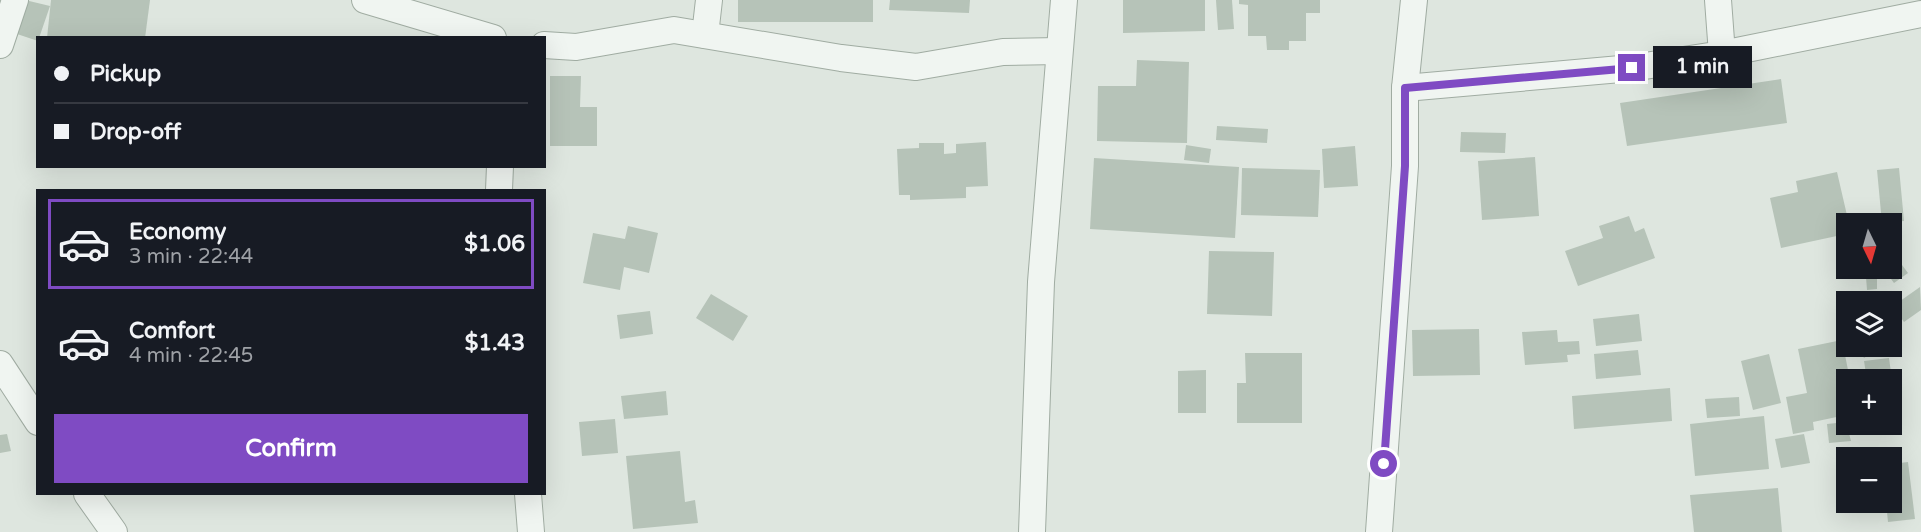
<!DOCTYPE html>
<meta charset="utf-8">
<style>
:root{--surface:#171b24;--page:#20242c;--text:#f1f3f6;--muted:#9ea1a6;--line:#363941;--accent:#7f4bc3}
body{margin:0;font-family:"Varela Round",sans-serif;background:var(--page);color:var(--text);height:100vh;display:flex;flex-direction:column;font-size:22px;white-space:nowrap}
*{box-sizing:border-box;margin:0}
p{font-size:20px;color:var(--muted)}
.icon{flex:none;width:33px;height:33px;fill:none;stroke:currentColor;stroke-width:2;stroke-linecap:round;stroke-linejoin:round}
.map{position:relative;flex:1;overflow:hidden}
.side{position:absolute;left:36px;top:189px;width:510px;height:306px;display:flex;flex-direction:column;background:var(--surface);border-radius:0px;box-shadow:0 6px 24px #0002}
.side>*{flex:none}
.banner{position:absolute;left:36px;top:36px;width:510px;height:132px;border-radius:0px;box-shadow:0 6px 24px #0002;display:grid;align-content:center;height:132px;padding:0 18px;background:var(--surface)}
.needle{width:39px;rotate:175deg}
.tools{position:absolute;left:1836px;top:213px;display:grid;gap:12px}
.tools a{display:grid;place-items:center;width:66px;height:66px;border-radius:0px;background:var(--surface);box-shadow:0 6px 24px #0002;font-size:30px}
.end{position:absolute;width:27px;height:27px;margin:-14px;border:8px solid #7f4bc3;background:#fff;box-shadow:0 0 0 3px #fff}
.from{border-radius:50%}
.bubble{position:absolute;height:42px;border-radius:0px;background:var(--surface);box-shadow:0 6px 24px #0002;font-size:20px;font-weight:700;line-height:42px;text-align:center}
.banner b{display:flex;align-items:center;gap:21px;height:57px;font-size:22px}
.banner b+b{border-top:2px solid var(--line)}
.banner i{width:15px;height:15px;background:var(--text)}
ul{padding:10px 0 0;list-style:none}
li{display:flex;align-items:center;gap:18px;height:90px;margin:0 12px 9px;padding:0 6px;border:3px solid transparent;border-radius:0px}
li div{flex:1}
li b{display:block;font-size:22px}
li em{font-style:normal;font-weight:700}
li.current{border-color:var(--accent)}
li>.icon{width:54px;height:54px;stroke-width:1.5}
.cta{display:flex;gap:12px;margin-top:auto;padding:12px 18px}
.cta a{flex:1;height:69px;border-radius:0px;background:var(--accent);color:#fff;font-size:24px;font-weight:700;line-height:69px;text-align:center}
.map>svg:first-child{display:block}
</style>
<div class="map">
<svg width="1921" height="532" viewBox="0 0 1921 532">
<rect width="100%" height="100%" fill="#dee6df"/>
<g fill="#b6c3b8">
<polygon points="25,0 50,6 38,41 14,33"/>
<polygon points="51,0 150,0 145,38 47,38"/>
<rect x="738" y="0" width="135" height="22"/>
<polygon points="890,0 970,0 969,13 889,10"/>
<polygon points="1123,0 1205,0 1205,31 1123,33"/>
<polygon points="1216,0 1232,0 1234,29 1218,30"/>
<polygon points="1239,0 1320,0 1320,13 1306,13 1306,41 1289,41 1289,50 1267,50 1266,36 1248,36 1248,5 1239,4"/>
<polygon points="1137,60 1189,62 1187,143 1097,141 1098,86 1136,86"/>
<polygon points="550,76 581,76 580,107 597,107 597,146 550,146"/>
<polygon points="1781,79 1787,123 1627,146 1620,103"/>
<polygon points="1217,126 1268,129 1267,143 1216,140"/>
<polygon points="1461,132 1506,133 1505,153 1460,152"/>
<polygon points="986,142 988,186 966,187 966,198 910,200 910,195 899,195 897,149 919,148 919,143 944,143 944,154 956,153 956,144"/>
<polygon points="1186,145 1211,149 1209,163 1184,160"/>
<polygon points="1355,146 1358,186 1324,188 1322,149"/>
<polygon points="1535,157 1539,216 1482,220 1478,161"/>
<polygon points="1094,158 1239,167 1235,238 1090,229"/>
<polygon points="1242,168 1320,170 1318,217 1241,215"/>
<polygon points="1899,168 1904,221 1882,223 1877,170"/>
<polygon points="1837,172 1849,224 1846,224 1846,234 1781,248 1770,198 1798,192 1796,181"/>
<polygon points="1629,216 1635,232 1644,228 1655,258 1578,286 1565,251 1603,238 1599,226"/>
<polygon points="628,226 658,233 649,273 624,267 620,290 583,283 593,233 625,239"/>
<polygon points="1209,251 1274,252 1272,316 1207,314"/>
<polygon points="1902,265 1908,273 1894,283 1888,275"/>
<polygon points="1877,276 1877,289 1867,290 1866,277"/>
<polygon points="1920,287 1921,310 1904,322 1893,306"/>
<polygon points="711,294 748,316 733,341 696,318"/>
<polygon points="650,311 653,334 620,339 617,315"/>
<polygon points="1639,314 1642,341 1596,346 1593,319"/>
<polygon points="1479,329 1480,375 1413,376 1412,330"/>
<polygon points="1557,330 1558,342 1579,341 1580,354 1567,355 1568,362 1525,365 1522,332"/>
<polygon points="1842,340 1850,380 1846,380 1846,415 1813,422 1814,430 1793,434 1786,397 1807,393 1798,349"/>
<polygon points="1857,346 1883,346 1864,358"/>
<polygon points="1638,350 1641,375 1596,379 1594,354"/>
<polygon points="1245,353 1302,353 1302,423 1237,423 1237,383 1246,383"/>
<polygon points="1769,354 1781,403 1753,410 1741,361"/>
<polygon points="1889,358 1892,380 1867,380 1864,361"/>
<polygon points="1206,370 1206,413 1178,413 1178,371"/>
<polygon points="1670,388 1672,421 1574,429 1572,396"/>
<polygon points="666,391 668,415 624,419 621,396"/>
<polygon points="1739,397 1740,416 1707,418 1705,399"/>
<polygon points="1764,416 1769,469 1695,476 1690,424"/>
<polygon points="615,419 618,453 582,456 579,422"/>
<polygon points="1846,422 1851,441 1829,443 1827,424"/>
<polygon points="7,434 11,451 0,453 0,435"/>
<polygon points="1804,434 1810,463 1781,468 1775,439"/>
<polygon points="680,451 685,502 695,500 698,523 633,529 626,456"/>
<polygon points="1908,462 1915,519 1888,522 1886,502 1892,502 1892,464"/>
<polygon points="1778,488 1782,532 1694,532 1690,495"/>
</g>
<g fill="none" stroke-linecap="round" stroke-linejoin="round">
<defs>
<g id="street">
<polyline points="365,0 493,38"/>
<polyline points="1718,0 1722,54"/>
<polyline points="705,35 709,0"/>
<polyline points="0,45 15,0"/>
<polyline points="544,45 576,47 674,30 841,58 916,67 1003,52 1059,51"/>
<polyline points="1405,88 1632,68 1722,54 1921,14"/>
<polyline points="499,190 500,166"/>
<polyline points="0,364 38,422"/>
<polyline points="87,494 114,532"/>
<polyline points="528,494 531,532"/>
<polyline points="1032,532 1041,282 1064,0"/>
<polyline points="1379,532 1405,166 1405,88 1414,0"/>
</g>
</defs>
<use href="#street" stroke="#a0aca2" stroke-width="28"/>
<use href="#street" stroke="#f0f5f1" stroke-width="26"/>
</g>
<g fill="none" stroke-linecap="round" stroke-linejoin="round">
<polyline stroke="#7f4bc3" stroke-width="8" points="1384,464 1405,166 1405,88 1632,68"/>
</g>
</svg>
<div class="tools">
<a><svg class="needle" viewBox="-14 -14 28 28"><path d="M0-13l5 13h-10z" fill="#e53935"/><path d="M0 13l5-13h-10z" fill="#9ea1a6"/></svg></a>
<a><svg class="icon" aria-label="layers" viewBox="0 0 24 24"><path d="M12 4l9 5-9 5-9-5zM3 14l9 5 9-5"/></svg></a>
<a>+</a>
<a>−</a>
</div>
<i class="end from" style="left:1384px;top:464px"></i>
<i class="end" style="left:1632px;top:68px"></i>
<div class="bubble" style="left:1653px;top:46px;width:99px">1 min</div>
<div class="banner">
<b><i class="from"></i>Pickup</b>
<b><i></i>Drop-off</b>
</div>
<section class="side">
<ul>
<li class="current"><svg class="icon" aria-label="car" viewBox="0 0 24 24"><path d="M5 17H2v-5l4-1 3-4h7l3 4 3 1v5h-3M9 17h6M6 11h13"/><circle cx="7" cy="17" r="2"/><circle cx="17" cy="17" r="2"/></svg><div><b>Economy</b><p>3 min · 22:44</p></div><em>$1.06</em></li>
<li><svg class="icon" aria-label="car" viewBox="0 0 24 24"><path d="M5 17H2v-5l4-1 3-4h7l3 4 3 1v5h-3M9 17h6M6 11h13"/><circle cx="7" cy="17" r="2"/><circle cx="17" cy="17" r="2"/></svg><div><b>Comfort</b><p>4 min · 22:45</p></div><em>$1.43</em></li>
</ul>
<div class="cta"><a>Confirm</a></div>
</section>
</div>
